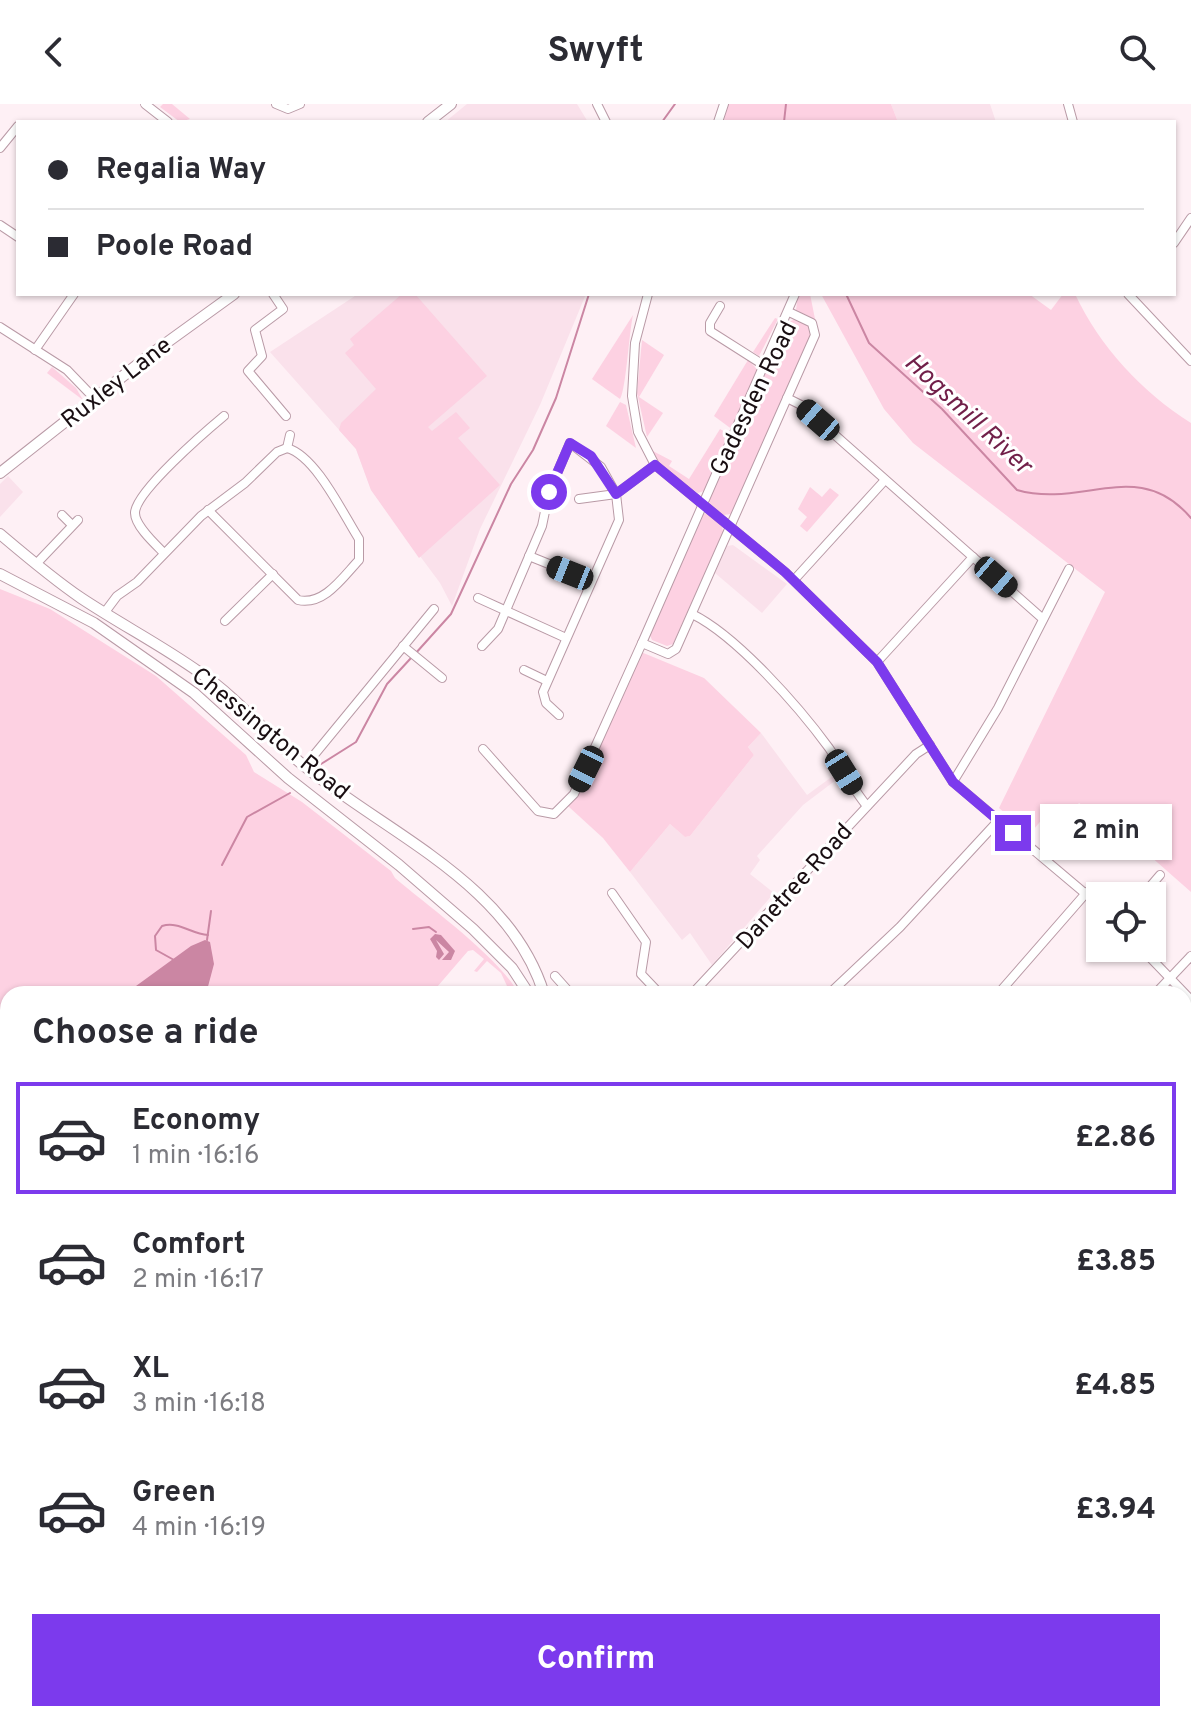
<!DOCTYPE html>
<meta charset="utf-8">
<style>
:root{--surface:#fff;--page:#f7f7f7;--text:#2b2b33;--muted:#7c7c81;--line:#e1e1e2;--accent:#7c3aed}
body{margin:0;font-family:Overpass,sans-serif;background:var(--page);color:var(--text);height:100vh;display:flex;flex-direction:column;font-size:30px;white-space:nowrap}
*{box-sizing:border-box;margin:0}
p{font-size:26px;color:var(--muted)}
.icon{flex:none;width:44px;height:44px;fill:none;stroke:currentColor;stroke-width:2;stroke-linecap:round;stroke-linejoin:round}
.map{position:relative;flex:1;overflow:hidden}
.panel{position:absolute;left:0px;top:882px;width:1192px;height:736px;display:flex;flex-direction:column;background:var(--surface);border-radius:24px 24px 0 0;box-shadow:0 2px 6px #0004}
.panel>*{flex:none}
.top-card{position:absolute;left:16px;top:16px;width:1160px;height:176px;border-radius:0px;box-shadow:0 2px 6px #0004;display:grid;align-content:center;height:176px;padding:0 32px;background:var(--surface)}
.tools{position:absolute;left:1086px;top:778px;display:grid;gap:16px}
.tools a{display:grid;place-items:center;width:80px;height:80px;border-radius:0px;background:var(--surface);box-shadow:0 2px 6px #0004;font-size:40px}
.end{position:absolute;width:36px;height:36px;margin:-18px;border:10px solid #7c3aed;background:#fff;box-shadow:0 0 0 4px #fff}
.from{border-radius:50%}
.bubble{position:absolute;height:56px;border-radius:0px;background:var(--surface);box-shadow:0 2px 6px #0004;font-size:26px;font-weight:700;line-height:56px;text-align:center}
.car{position:absolute;width:24px;height:48px;margin:-24px -12px;border-radius:10px;box-shadow:0 0 6px 2px #0007;background:linear-gradient(#222 24%,#8ab4d8 0 40%,#222 0 76%,#8ab4d8 0 86%,#222 0)}
.top-card b{display:flex;align-items:center;gap:28px;height:76px;font-size:30px}
.top-card b+b{border-top:2px solid var(--line)}
.top-card i{width:20px;height:20px;background:var(--text)}
ul{padding:0;list-style:none}
li{display:flex;align-items:center;gap:24px;height:112px;margin:0 16px 12px;padding:0 16px;border:4px solid transparent;border-radius:0px}
li div{flex:1}
li b{display:block;font-size:30px}
li em{font-style:normal;font-weight:700}
li.selected{border-color:var(--accent)}
li>.icon{width:72px;height:72px;stroke-width:1.5}
h2{padding:0 32px;font-size:36px;line-height:96px}
.action{display:flex;gap:16px;margin-top:auto;padding:16px 32px}
.action a{flex:1;height:92px;border-radius:0px;background:var(--accent);color:#fff;font-size:32px;font-weight:700;line-height:92px;text-align:center}
header{display:flex;justify-content:space-between;align-items:center;height:104px;padding:0 32px;background:var(--surface);font-size:36px;font-weight:700}
.map>svg:first-child{display:block}
</style>
<header><svg class="icon" aria-label="back" viewBox="0 0 24 24"><path d="M15 5l-7 7 7 7"/></svg>Swyft<svg class="icon" aria-label="search" viewBox="0 0 24 24"><circle cx="10" cy="10" r="6"/><path d="M15 15l6 6"/></svg></header>
<div class="map">
<svg width="1191" height="1618" viewBox="0 0 1191 1618">
<rect width="100%" height="100%" fill="#fef0f5"/>
<g fill="#fae1eb">
<polygon points="467,0 577,0 588,18 445,18"/>
<polygon points="891,0 990,0 996,18 898,18"/>
<polygon points="358,190 586,190 540,301 480,425 452,502 440,479 371,386 356,345 270,248"/>
<polygon points="8,372 23,388 0,413 0,380"/>
<polygon points="733,441 787,480 762,509 715,469 727,442"/>
<polygon points="761,629 807,691 837,669 840,673 803,701 757,752 760,756 750,770 774,789 712,861 690,829 682,836 630,768 670,720 685,733 690,732 754,651 748,643"/>
</g>
<g fill="#fdd1e2">
<polygon points="163,0 172,0 190,15 180,18 160,3"/>
<polygon points="726,0 891,0 898,18 724,18"/>
<polygon points="402,190 415,190 487,272 428,323 432,327 456,308 470,324 458,334 500,381 419,454 371,386 356,345 339,326 341,319 376,285 345,249 354,241 350,235"/>
<polygon points="798,190 810,190 818,230 816,219 796,206"/>
<path d="M821,190H1029L1051,206L1063,190H1075C1100,243 1142,288 1191,319V788L1133,737L1079,699L1067,714L1052,703L1030,730L999,704L1105,488L913,339L884,305Z"/>
<path d="M633,211C629,229 626,286 620,295L592,275Z"/>
<polygon points="775,214 778,215 759,252 753,248"/>
<polygon points="798,214 810,222 812,230 731,410 723,411 710,400 709,393 786,219"/>
<polygon points="642,236 664,251 639,293 663,309 647,333 637,289"/>
<polygon points="748,256 759,267 733,326 714,312"/>
<polygon points="52,263 76,284 83,296 47,269"/>
<polygon points="620,298 626,301 636,344 606,322"/>
<polygon points="720,325 730,331 704,387 698,389 661,365 649,345 672,357 669,362 689,375"/>
<polygon points="810,383 822,393 830,384 839,391 807,428 800,422 807,413 798,405"/>
<polygon points="709,409 722,421 723,428 673,540 667,542 652,536 649,529 702,410"/>
<path d="M0,485L50,505L156,572L246,651L254,668L302,698L391,767L395,774C429,803 498,852 519,890H501L507,882L501,869L487,857L477,868L474,867L484,855L473,846L468,847L431,890H8V1535L0,1545Z"/>
<polygon points="641,548 704,574 761,629 748,643 754,651 690,732 685,733 670,720 630,768 603,734 568,702 576,692"/>
<polygon points="454,1610 494,1610 496,1618 455,1618"/>
<polygon points="512,1610 663,1610 658,1618 506,1618"/>
<polygon points="904,1610 994,1610 994,1618 910,1618"/>
<polygon points="996,1610 1137,1610 1131,1618 996,1618"/>
</g>
<g fill="#cb86a3">
<polygon points="435,830 441,831 455,847 451,856 442,856 449,848 436,836 444,850 439,856 436,853 437,847 430,835"/>
<polygon points="205,836 210,838 214,860 206,890 125,890 191,842"/>
</g>
<g fill="none" stroke-linecap="round" stroke-linejoin="round">
<g stroke="#cb86a3" stroke-width="2">
<polyline points="662,18 675,0"/>
<polyline points="784,18 786,0"/>
<path d="M846,190L869,239L942,305L1017,386C1083,405 1138,352 1191,414"/>
<polyline points="415,550 451,510 511,380 533,346 556,294 589,190"/>
<polyline points="321,660 356,638 387,580 411,554"/>
<polyline points="222,761 247,713 290,689"/>
<polyline points="413,825 429,823 436,828"/>
<polyline points="207,836 211,807"/>
<path d="M174,856L156,846L155,832L162,822C179,817 191,830 208,831"/>
<polyline points="914,1617 922,1610"/>
</g>
<defs>
<g id="minor">
<polyline points="145,0 168,18"/>
<polyline points="276,0 288,5 300,0"/>
<polyline points="597,0 606,18"/>
<polyline points="1068,0 1073,18"/>
<polyline points="718,18 724,0"/>
<polyline points="0,44 18,22"/>
<polyline points="0,121 18,133"/>
<polyline points="1174,139 1191,114"/>
<polyline points="273,190 283,205 255,226 262,252 248,267 286,312"/>
<polyline points="648,190 635,239 632,292 638,328 655,361 785,468 877,558 953,678 1100,802"/>
<polyline points="1128,190 1191,257"/>
<polyline points="720,202 710,219 710,227 765,262"/>
<polyline points="789,208 812,219 815,231 676,545 668,550 642,539 795,190"/>
<polyline points="0,223 67,266 94,294"/>
<polyline points="35,246 74,190"/>
<polyline points="787,294 801,301 1043,515"/>
<polyline points="287,344 290,331"/>
<path d="M208,406L298,496C324,502 343,473 359,456V435C343,410 316,352 287,344"/>
<polyline points="62,411 72,421"/>
<path d="M164,449C155,440 135,422 135,409C135,388 206,327 224,312"/>
<polyline points="529,452 591,477"/>
<polyline points="37,459 78,416"/>
<polyline points="794,476 885,376"/>
<polyline points="478,494 566,534"/>
<polyline points="105,508 117,492 137,478 201,412 245,379 277,348 287,344"/>
<path d="M692,510C737,532 799,603 829,644C842,663 852,684 867,702"/>
<polyline points="225,517 273,470"/>
<polyline points="403,542 442,574"/>
<polyline points="482,542 498,525 542,422 549,388 570,339 601,363 616,390 579,395"/>
<polyline points="877,558 973,453"/>
<polyline points="524,566 547,577"/>
<polyline points="559,611 546,599 543,588 619,416 616,390 655,361"/>
<polyline points="483,645 538,707 554,710 574,690 642,539"/>
<polyline points="305,662 434,505"/>
<polyline points="953,678 998,604 1069,465"/>
<polyline points="612,789 646,838 641,870 660,890"/>
<polyline points="1142,792 1160,771"/>
<polyline points="1141,844 1191,896"/>
<polyline points="555,872 571,890"/>
<polyline points="692,890 916,650 930,641"/>
<polyline points="829,890 900,823 998,717"/>
<polyline points="998,890 1087,788"/>
<polyline points="1155,890 1191,852"/>
<polyline points="1184,963 1191,970"/>
<polyline points="1184,1025 1191,1018"/>
<polyline points="1184,1109 1191,1091"/>
<polyline points="1184,1184 1191,1189"/>
<polyline points="1184,1292 1191,1297"/>
<polyline points="1184,1446 1191,1438"/>
<polyline points="1187,1536 1191,1532"/>
<polyline points="0,1568 8,1558"/>
<polyline points="1184,1603 1191,1598"/>
<polyline points="734,1610 741,1618"/>
<polyline points="897,1610 904,1618"/>
<polyline points="685,1618 692,1610"/>
<polyline points="870,1618 877,1610"/>
<polyline points="1177,1618 1180,1610"/>
</g>
<g id="major">
<polyline points="428,18 451,0"/>
<polyline points="0,369 151,250 234,190"/>
<path d="M0,430C26,452 53,475 81,494C120,520 161,541 199,568C238,594 267,631 303,661C387,730 510,779 544,890"/>
<polyline points="0,470 94,519 194,589 288,674 399,761 473,825 512,864 529,890"/>
<polyline points="1184,1410 1191,1414"/>
<polyline points="435,1610 436,1618"/>
</g>
</defs>
<use href="#minor" stroke="#b99aa6" stroke-width="10"/>
<use href="#major" stroke="#b99aa6" stroke-width="12"/>
<use href="#minor" stroke="#fff" stroke-width="8"/>
<use href="#major" stroke="#fff" stroke-width="10"/>
</g>
<g fill="none" stroke-linecap="round" stroke-linejoin="round">
<polyline stroke="#7c3aed" stroke-width="10" points="549,388 570,339 591,352 616,390 655,361 785,468 877,558 953,678 1013,729"/>
</g>
<g text-anchor="middle" stroke-width="6" stroke-linejoin="round" paint-order="stroke">
<g font-size="24" fill="#190e12" stroke="#fff">
<text transform="translate(116 278) rotate(-38)" y="8">Ruxley Lane</text>
<text transform="translate(753 294) rotate(-64)" y="8">Gadesden Road</text>
<text transform="translate(271 629) rotate(39)" y="8">Chessington Road</text>
<text transform="translate(794 782) rotate(-48)" y="8">Danetree Road</text>
</g>
<g font-size="26" font-style="italic" fill="#711f49" stroke="#fff">
<text transform="translate(969 309) rotate(43)" y="9">Hogsmill River</text>
</g>
</g>
</svg>
<div class="tools">
<a><svg class="icon" aria-label="locate" viewBox="0 0 24 24"><circle cx="12" cy="12" r="6"/><path d="M12 2v4M12 18v4M2 12h4M18 12h4"/></svg></a>
</div>
<i class="end from" style="left:549px;top:388px"></i>
<i class="end" style="left:1013px;top:729px"></i>
<div class="bubble" style="left:1040px;top:700px;width:132px">2 min</div>
<i class="car" style="left:818px;top:316px;rotate:311deg"></i>
<i class="car" style="left:570px;top:469px;rotate:292deg"></i>
<i class="car" style="left:996px;top:473px;rotate:131deg"></i>
<i class="car" style="left:586px;top:665px;rotate:206deg"></i>
<i class="car" style="left:844px;top:668px;rotate:148deg"></i>
<div class="top-card">
<b><i class="from"></i>Regalia Way</b>
<b><i></i>Poole Road</b>
</div>
<section class="panel">
<h2>Choose a ride</h2>
<ul>
<li class="selected"><svg class="icon" aria-label="car" viewBox="0 0 24 24"><path d="M5 17H2v-5l4-1 3-4h7l3 4 3 1v5h-3M9 17h6M6 11h13"/><circle cx="7" cy="17" r="2"/><circle cx="17" cy="17" r="2"/></svg><div><b>Economy</b><p>1 min · 16:16</p></div><em>£2.86</em></li>
<li><svg class="icon" aria-label="car" viewBox="0 0 24 24"><path d="M5 17H2v-5l4-1 3-4h7l3 4 3 1v5h-3M9 17h6M6 11h13"/><circle cx="7" cy="17" r="2"/><circle cx="17" cy="17" r="2"/></svg><div><b>Comfort</b><p>2 min · 16:17</p></div><em>£3.85</em></li>
<li><svg class="icon" aria-label="car" viewBox="0 0 24 24"><path d="M5 17H2v-5l4-1 3-4h7l3 4 3 1v5h-3M9 17h6M6 11h13"/><circle cx="7" cy="17" r="2"/><circle cx="17" cy="17" r="2"/></svg><div><b>XL</b><p>3 min · 16:18</p></div><em>£4.85</em></li>
<li><svg class="icon" aria-label="car" viewBox="0 0 24 24"><path d="M5 17H2v-5l4-1 3-4h7l3 4 3 1v5h-3M9 17h6M6 11h13"/><circle cx="7" cy="17" r="2"/><circle cx="17" cy="17" r="2"/></svg><div><b>Green</b><p>4 min · 16:19</p></div><em>£3.94</em></li>
</ul>
<div class="action"><a>Confirm</a></div>
</section>
</div>
